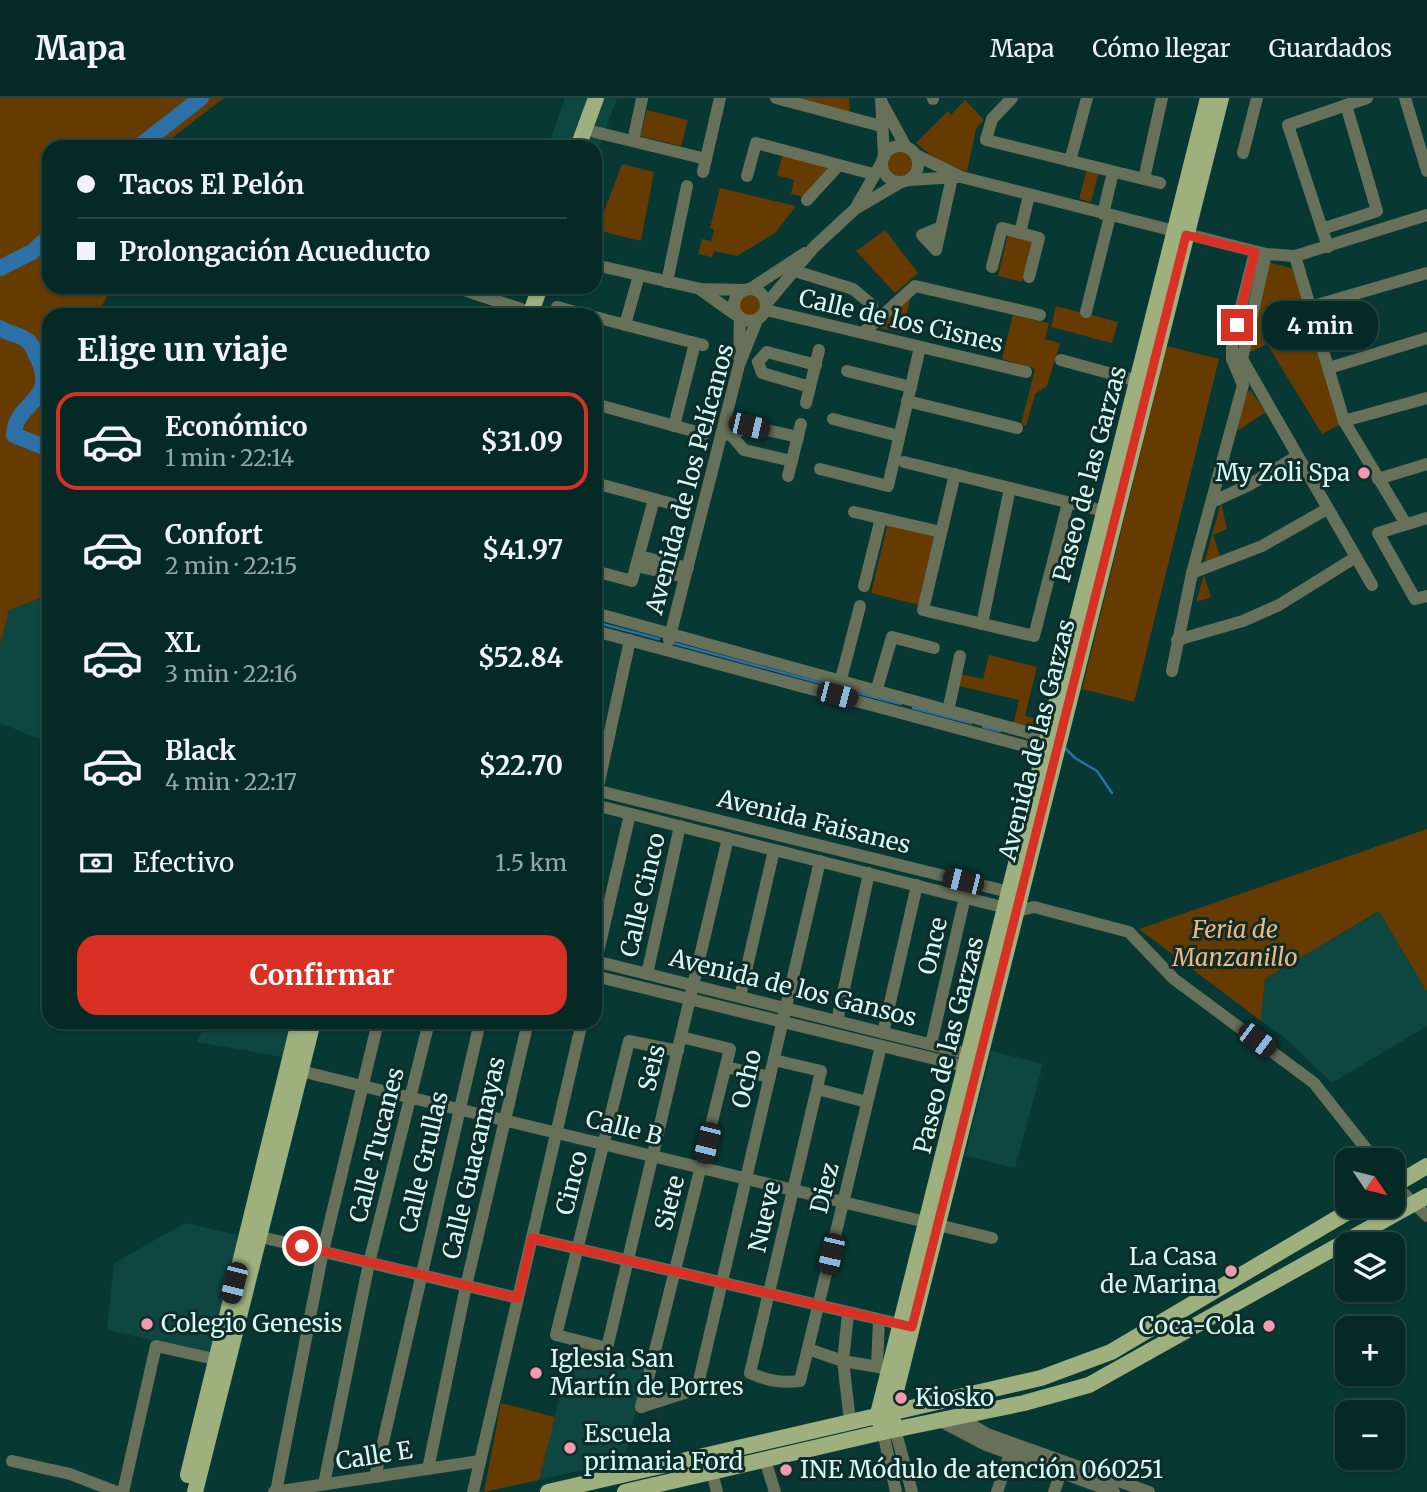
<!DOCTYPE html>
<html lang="es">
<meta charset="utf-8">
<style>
:root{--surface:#052a26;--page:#0e322e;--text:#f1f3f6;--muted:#97a7a7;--line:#264643;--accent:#d93025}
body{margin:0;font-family:Merriweather,serif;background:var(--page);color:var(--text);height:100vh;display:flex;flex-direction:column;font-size:26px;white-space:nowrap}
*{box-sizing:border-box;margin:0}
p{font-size:23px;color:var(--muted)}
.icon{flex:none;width:38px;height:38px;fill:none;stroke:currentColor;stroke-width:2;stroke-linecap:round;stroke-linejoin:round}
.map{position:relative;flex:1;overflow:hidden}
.drawer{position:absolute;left:42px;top:210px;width:560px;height:721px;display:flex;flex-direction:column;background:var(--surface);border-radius:21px;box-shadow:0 2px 5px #0004,0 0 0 2px var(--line)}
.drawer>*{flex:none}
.guide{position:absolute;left:42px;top:42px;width:560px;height:154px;border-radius:21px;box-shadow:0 2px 5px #0004,0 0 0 2px var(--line);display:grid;align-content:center;height:154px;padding:0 35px;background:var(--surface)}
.needle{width:46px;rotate:125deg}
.buttons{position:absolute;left:1335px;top:1050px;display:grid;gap:14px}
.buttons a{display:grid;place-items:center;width:70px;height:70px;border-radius:14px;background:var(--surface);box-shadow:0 2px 5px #0004,0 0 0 2px var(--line);font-size:35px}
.end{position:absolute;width:32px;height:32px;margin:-16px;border:9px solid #d93025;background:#fff;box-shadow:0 0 0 4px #fff}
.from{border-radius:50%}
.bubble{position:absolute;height:49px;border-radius:21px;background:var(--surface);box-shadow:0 2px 5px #0004,0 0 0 2px var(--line);font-size:23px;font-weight:700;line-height:49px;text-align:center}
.car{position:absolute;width:21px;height:42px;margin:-21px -10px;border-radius:9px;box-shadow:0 0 5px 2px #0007;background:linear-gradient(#222 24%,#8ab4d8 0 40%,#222 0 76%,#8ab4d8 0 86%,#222 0)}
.guide b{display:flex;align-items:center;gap:24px;height:66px;font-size:26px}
.guide b+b{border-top:2px solid var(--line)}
.guide i{width:18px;height:18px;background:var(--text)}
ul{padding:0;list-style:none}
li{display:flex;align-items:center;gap:21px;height:98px;margin:0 14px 10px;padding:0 21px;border:4px solid transparent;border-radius:21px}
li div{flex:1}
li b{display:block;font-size:26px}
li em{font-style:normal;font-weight:700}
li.selected{border-color:var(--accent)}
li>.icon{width:63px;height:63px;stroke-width:1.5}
h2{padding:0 35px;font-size:32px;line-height:84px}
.pay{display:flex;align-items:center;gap:18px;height:77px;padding:0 35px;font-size:26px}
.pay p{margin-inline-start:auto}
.button{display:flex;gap:14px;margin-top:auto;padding:14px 35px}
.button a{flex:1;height:80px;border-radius:21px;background:var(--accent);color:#fff;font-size:28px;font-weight:700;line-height:80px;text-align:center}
header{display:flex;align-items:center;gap:42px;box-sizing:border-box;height:98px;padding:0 35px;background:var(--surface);border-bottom:2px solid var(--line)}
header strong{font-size:33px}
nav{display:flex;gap:38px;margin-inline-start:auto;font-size:24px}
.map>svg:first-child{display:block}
</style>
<header>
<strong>Mapa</strong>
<nav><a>Mapa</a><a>Cómo llegar</a><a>Guardados</a></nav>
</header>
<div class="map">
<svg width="1427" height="1394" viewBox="0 0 1427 1394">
<rect width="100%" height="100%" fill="#073833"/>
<g fill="#0e4742">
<polygon points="565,0 617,0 595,60 595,49 548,49"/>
<polygon points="49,497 49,645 0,625 0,547 9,512"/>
<polygon points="1380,813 1427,894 1427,928 1332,985 1284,939 1261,923 1265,881"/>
<polygon points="206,924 292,924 283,959 197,944"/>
<polygon points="991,953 1043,966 1015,1070 965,1058"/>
<polygon points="185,1125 242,1138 212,1256 107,1232 114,1165"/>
<polygon points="573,1245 648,1264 624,1362 539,1382"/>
</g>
<g fill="#663b01">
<polygon points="0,0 224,0 160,49 49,49 49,189 112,189 97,217 49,217 49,497 9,512 0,547"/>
<polygon points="792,0 849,0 850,15"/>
<polygon points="965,2 984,22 976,31 967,74 937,62 916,45 948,13 951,17"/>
<polygon points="647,12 688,22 681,48 640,38"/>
<circle cx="900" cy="66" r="12"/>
<polygon points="783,56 832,69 806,99 791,96 794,82 777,77"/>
<polygon points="622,66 654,74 641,143 597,132"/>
<polygon points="1087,71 1099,74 1091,104 1079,101"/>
<polygon points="720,90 796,108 775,135 737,158 714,153 712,159 698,156 702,141 711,143 714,132 710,130"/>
<polygon points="885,132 918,175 895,195 856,153"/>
<polygon points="1008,136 1033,142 1022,184 998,178"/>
<polygon points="1268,164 1294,171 1341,326 1322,336 1267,246 1246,256"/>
<polygon points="912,194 902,235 875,229"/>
<circle cx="750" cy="207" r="12"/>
<polygon points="1056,208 1118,224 1112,245 1051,229"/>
<polygon points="1013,217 1049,225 1045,241 1060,245 1047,288 1035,296 1026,328 1021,326 1035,271 1002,261"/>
<polygon points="1167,248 1219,261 1134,604 1082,591"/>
<polygon points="1250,292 1266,314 1237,333 1246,296"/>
<polygon points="1221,405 1227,431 1213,437 1221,461 1204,466"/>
<polygon points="888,425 936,437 919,507 871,495"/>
<polygon points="1204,477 1211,499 1196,504"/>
<polygon points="989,557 1037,569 1025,618 1046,623 1043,635 1013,628 1019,602 959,588 961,576 983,581"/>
<polygon points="1427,731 1427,894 1379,813 1265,881 1261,923 1139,831"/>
<polygon points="501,1305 555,1319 539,1382 484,1394"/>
</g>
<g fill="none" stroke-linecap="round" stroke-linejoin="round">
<g stroke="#2b71a7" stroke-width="2.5">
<polyline points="595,524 659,541"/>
<polyline points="673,545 832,588"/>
<polyline points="846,592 901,606"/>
<polyline points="913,610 971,625"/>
<polyline points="983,629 1000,633"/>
<polyline points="1065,650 1075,660 1097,673 1112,695"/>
</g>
<g stroke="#2b71a7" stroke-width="16">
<polyline points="138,49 201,0"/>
<polyline points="0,170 32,154 49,139"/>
<path d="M0,230C8,236 23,237 29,244C33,248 35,255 37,259C60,303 14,304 14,337L49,351"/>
</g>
<g stroke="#677059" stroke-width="12">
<polyline points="776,0 881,28"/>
<polyline points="881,0 884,59"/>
<polyline points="933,0 933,1"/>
<polyline points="1012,0 992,21 986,42 1160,85"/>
<polyline points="1405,0 1427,73"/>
<polyline points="882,5 906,49"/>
<polyline points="595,34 706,61"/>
<polyline points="633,43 642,1"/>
<circle cx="900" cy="66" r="18"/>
<polyline points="1243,55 1257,0"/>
<polyline points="916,57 961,79 1266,156 1295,158 1427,117"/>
<polyline points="1070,63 1087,0"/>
<polyline points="703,74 720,0"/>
<polyline points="747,78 756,45 839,67"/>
<polyline points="1144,81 1162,0"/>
<polyline points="909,82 957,79"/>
<polyline points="807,102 839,67 873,76"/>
<polyline points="855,111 901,84"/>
<polyline points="1103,116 1113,74"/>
<polyline points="941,129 922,137 936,152 953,75"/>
<polyline points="1322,131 1377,113 1346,7"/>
<polyline points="1020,135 1029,97"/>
<polyline points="1328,149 1288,27 1367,0"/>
<polyline points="1266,156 1242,261 1372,487"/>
<polyline points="1295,158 1344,323 1406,426"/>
<polyline points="595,167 701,191 745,192"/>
<polyline points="992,169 1002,130 1039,140 1029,179"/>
<polyline points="795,173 853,191 872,207"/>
<polyline points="667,184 687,88"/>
<polyline points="455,189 521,211"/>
<circle cx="750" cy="207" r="16"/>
<polyline points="750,191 805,155"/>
<polyline points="701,192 736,217"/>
<polyline points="767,205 814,149 855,111 882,64"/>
<polyline points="557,209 586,217"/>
<polyline points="1310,209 1427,175"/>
<polyline points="766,212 1026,274"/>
<polyline points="1086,214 1110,118"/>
<polyline points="595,219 703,247"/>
<polyline points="625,227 639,177"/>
<polyline points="863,235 915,188 1040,217"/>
<polyline points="739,259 740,220"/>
<polyline points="1061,262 1138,283"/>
<polyline points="758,264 767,254 816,267"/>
<polyline points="758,264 762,275 810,289"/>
<polyline points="1329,270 1427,240"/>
<polyline points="847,273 911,289"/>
<polyline points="907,303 1017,330"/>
<polyline points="806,305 819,252"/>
<polyline points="595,306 704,336"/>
<polyline points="833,321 899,338"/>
<polyline points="1344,323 1427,300"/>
<polyline points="674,328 695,245"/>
<polyline points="721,336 731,337 749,328 798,339"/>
<polyline points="731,337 744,352 792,363"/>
<polyline points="904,364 1112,415"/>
<polyline points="820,371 888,388 920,249"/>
<polyline points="955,376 923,512 1034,538 1068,405"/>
<polyline points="788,378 801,326"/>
<polyline points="1378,381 1427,366"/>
<polyline points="595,385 680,408"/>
<polyline points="1212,404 1249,387 1296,359"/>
<polyline points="854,414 941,434"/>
<polyline points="1427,420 1378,435 1415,501 1427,498"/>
<polyline points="639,458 688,470"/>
<polyline points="636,468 685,479"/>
<polyline points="595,473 632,483 654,401"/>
<polyline points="1192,475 1262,448 1327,411"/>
<polyline points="864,488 881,420"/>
<polyline points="595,515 1055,642"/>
<polyline points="982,526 1010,390"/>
<polyline points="595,533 1051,655"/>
<polyline points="669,542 739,267 757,222"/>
<polyline points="1177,542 1243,523 1279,507 1356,459"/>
<polyline points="1172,573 1192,475 1243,287 1232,261 1232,244 1255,154"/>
<polyline points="838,593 860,508"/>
<polyline points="876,594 892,539 934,550"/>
<polyline points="948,613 960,558"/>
<polyline points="595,692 1017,796"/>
<polyline points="597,693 630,542"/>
<polyline points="595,707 1018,813 1034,809 1129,834 1174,881 1314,985 1375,1062"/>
<polyline points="595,863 977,958"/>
<polyline points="595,867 630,716"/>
<polyline points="647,876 680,728"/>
<polyline points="595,878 972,970"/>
<polyline points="740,899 774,752"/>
<polyline points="837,923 869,775"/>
<polyline points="883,935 917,787"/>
<polyline points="931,946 965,799"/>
<path d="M678,953L629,943L556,1237L607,1250C647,1080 688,910 728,740"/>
<path d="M774,962L821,973L750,1275C768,1283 781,1285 800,1283L881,948"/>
<polyline points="726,969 770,979"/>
<polyline points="292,971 992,1140"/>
<polyline points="817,991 867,1004"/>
<polyline points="1393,1085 1427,1118"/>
<polyline points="253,1137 518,1200"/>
<polyline points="532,1140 908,1228"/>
<polyline points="848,1216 843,1263 850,1323"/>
<polyline points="808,1251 843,1263 890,1271"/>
<polyline points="877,1268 879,1222"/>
<polyline points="641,1309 697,1291 820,763"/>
<polyline points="641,1309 730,951 681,939"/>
<polyline points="955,1317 987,1336 1149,1394"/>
<polyline points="938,1322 984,1346 1114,1394"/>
<polyline points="895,1331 912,1394"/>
<polyline points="883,1334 896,1394"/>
<polyline points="765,1362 775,1394"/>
<polyline points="12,1363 70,1376 117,1394"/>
<polyline points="428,1371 466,1188 528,924"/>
<polyline points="712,1374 717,1394"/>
<polyline points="375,1379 480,924"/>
<polyline points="324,1386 369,1165 429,924"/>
<polyline points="123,1394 156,1248 214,1261"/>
<polyline points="274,1394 480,1363"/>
<polyline points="276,1394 323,1153 378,924"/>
<polyline points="473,1394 582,924"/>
<polyline points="997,1394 1010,1356"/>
<polyline points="1054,1394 1061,1374"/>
</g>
<g stroke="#9db07e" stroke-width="16">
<polyline points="578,49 596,0"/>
<polyline points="530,217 540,189"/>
<polyline points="1393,1088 1427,1068"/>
<polyline points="895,1331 891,1313 912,1229 1221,0"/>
<polyline points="883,1334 878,1316 1208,0"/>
<polyline points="188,1377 299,924"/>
<polyline points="195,1394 313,924"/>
<polyline points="548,1394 1041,1280 1111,1254 1358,1108"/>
<polyline points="625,1394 883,1334 1024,1305 1089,1287 1427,1098"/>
</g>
</g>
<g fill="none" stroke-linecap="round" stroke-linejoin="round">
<polyline stroke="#d93025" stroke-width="9" points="302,1148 518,1200 532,1140 912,1229 1186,137 1255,154 1237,227"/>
</g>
<g fill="#f29aae" stroke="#112c28" stroke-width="2.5">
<circle cx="1364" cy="375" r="7"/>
<circle cx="1231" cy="1173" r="7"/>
<circle cx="147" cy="1226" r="7"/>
<circle cx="1269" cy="1228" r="7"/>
<circle cx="536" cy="1275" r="7"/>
<circle cx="901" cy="1300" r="7"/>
<circle cx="570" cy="1350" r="7"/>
<circle cx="786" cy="1372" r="7"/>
</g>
<g text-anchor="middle" stroke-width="6" stroke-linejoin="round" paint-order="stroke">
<g font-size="24" fill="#d3fbf5" stroke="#112c28">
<text transform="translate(901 223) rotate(13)" y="8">Calle de los Cisnes</text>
<text transform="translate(1090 376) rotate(-75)" y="8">Paseo de las Garzas</text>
<text transform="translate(690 381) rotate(-75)" y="8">Avenida de los Pelícanos</text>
<text transform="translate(1037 642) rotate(-76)" y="8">Avenida de las Garzas</text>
<text transform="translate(814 724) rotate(14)" y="8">Avenida Faisanes</text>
<text transform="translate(643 797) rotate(-77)" y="8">Calle Cinco</text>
<text transform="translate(933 848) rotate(-77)" y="8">Once</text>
<text transform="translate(793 890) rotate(14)" y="8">Avenida de los Gansos</text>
<text transform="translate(949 947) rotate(-76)" y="8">Paseo de las Garzas</text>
<text transform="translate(652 970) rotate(-77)" y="8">Seis</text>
<text transform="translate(747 981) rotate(-77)" y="8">Ocho</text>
<text transform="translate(624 1030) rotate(14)" y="8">Calle B</text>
<text transform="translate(377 1047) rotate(-76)" y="8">Calle Tucanes</text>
<text transform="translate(474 1060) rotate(-77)" y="8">Calle Guacamayas</text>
<text transform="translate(424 1064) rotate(-77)" y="8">Calle Grullas</text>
<text transform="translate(572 1085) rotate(-76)" y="8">Cinco</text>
<text transform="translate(825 1090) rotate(-76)" y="8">Diez</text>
<text transform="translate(670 1105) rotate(-76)" y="8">Siete</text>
<text transform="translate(765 1119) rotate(-77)" y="8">Nueve</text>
<text transform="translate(374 1358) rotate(-9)" y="8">Calle E</text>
</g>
<g font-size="24" fill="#d3fbf5" stroke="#112c28" text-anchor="start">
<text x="1350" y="383" text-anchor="end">My Zoli Spa</text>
<text x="1217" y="1167" text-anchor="end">La Casa<tspan x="1217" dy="28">de Marina</tspan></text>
<text x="161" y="1234">Colegio Genesis</text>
<text x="1255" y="1236" text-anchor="end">Coca-Cola</text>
<text x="550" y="1269">Iglesia San<tspan x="550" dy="28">Martín de Porres</tspan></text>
<text x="915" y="1308">Kiosko</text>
<text x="584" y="1344">Escuela<tspan x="584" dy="28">primaria Ford</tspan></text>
<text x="800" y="1380">INE Módulo de atención 060251</text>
</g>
<g font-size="24" font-style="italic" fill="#f2b77e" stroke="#112c28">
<text x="1235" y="840">Feria de<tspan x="1235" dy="28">Manzanillo</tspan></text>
</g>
</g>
</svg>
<div class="buttons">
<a><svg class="needle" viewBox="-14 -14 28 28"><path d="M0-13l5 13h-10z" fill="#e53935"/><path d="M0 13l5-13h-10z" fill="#97a7a7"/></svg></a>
<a><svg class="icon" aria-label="layers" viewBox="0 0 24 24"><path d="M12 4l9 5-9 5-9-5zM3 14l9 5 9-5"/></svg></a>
<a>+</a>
<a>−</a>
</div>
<i class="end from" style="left:302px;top:1148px"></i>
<i class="end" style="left:1237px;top:227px"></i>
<div class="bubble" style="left:1262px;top:203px;width:116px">4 min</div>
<i class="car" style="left:749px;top:328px;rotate:103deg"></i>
<i class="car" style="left:837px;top:597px;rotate:105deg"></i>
<i class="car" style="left:963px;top:783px;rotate:284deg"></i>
<i class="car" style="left:1257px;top:942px;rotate:127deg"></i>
<i class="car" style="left:707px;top:1045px;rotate:194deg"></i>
<i class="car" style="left:831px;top:1156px;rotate:193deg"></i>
<i class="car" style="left:234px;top:1185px;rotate:194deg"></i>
<div class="guide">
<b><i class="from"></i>Tacos El Pelón</b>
<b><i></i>Prolongación Acueducto</b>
</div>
<section class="drawer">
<h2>Elige un viaje</h2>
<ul>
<li class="selected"><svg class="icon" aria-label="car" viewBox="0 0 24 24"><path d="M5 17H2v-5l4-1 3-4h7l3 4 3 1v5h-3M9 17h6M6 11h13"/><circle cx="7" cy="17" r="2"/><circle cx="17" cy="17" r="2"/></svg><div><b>Económico</b><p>1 min · 22:14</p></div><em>$31.09</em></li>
<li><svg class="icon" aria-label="car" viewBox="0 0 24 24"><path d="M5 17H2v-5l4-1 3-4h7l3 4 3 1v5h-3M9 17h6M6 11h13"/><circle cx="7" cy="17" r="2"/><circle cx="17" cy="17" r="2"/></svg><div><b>Confort</b><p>2 min · 22:15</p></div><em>$41.97</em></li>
<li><svg class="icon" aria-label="car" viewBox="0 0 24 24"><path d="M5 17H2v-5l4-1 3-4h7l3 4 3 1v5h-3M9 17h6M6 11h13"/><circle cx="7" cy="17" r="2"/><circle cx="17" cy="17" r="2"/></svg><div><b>XL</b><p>3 min · 22:16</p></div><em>$52.84</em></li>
<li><svg class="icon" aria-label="car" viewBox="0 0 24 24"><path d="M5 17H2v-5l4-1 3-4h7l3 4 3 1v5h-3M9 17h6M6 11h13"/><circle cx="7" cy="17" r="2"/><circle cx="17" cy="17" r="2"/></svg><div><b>Black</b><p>4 min · 22:17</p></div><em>$22.70</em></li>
</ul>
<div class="pay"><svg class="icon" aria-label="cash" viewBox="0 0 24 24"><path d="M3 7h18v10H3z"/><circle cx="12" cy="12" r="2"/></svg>Efectivo<p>1.5 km</p></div>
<div class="button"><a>Confirmar</a></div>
</section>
</div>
